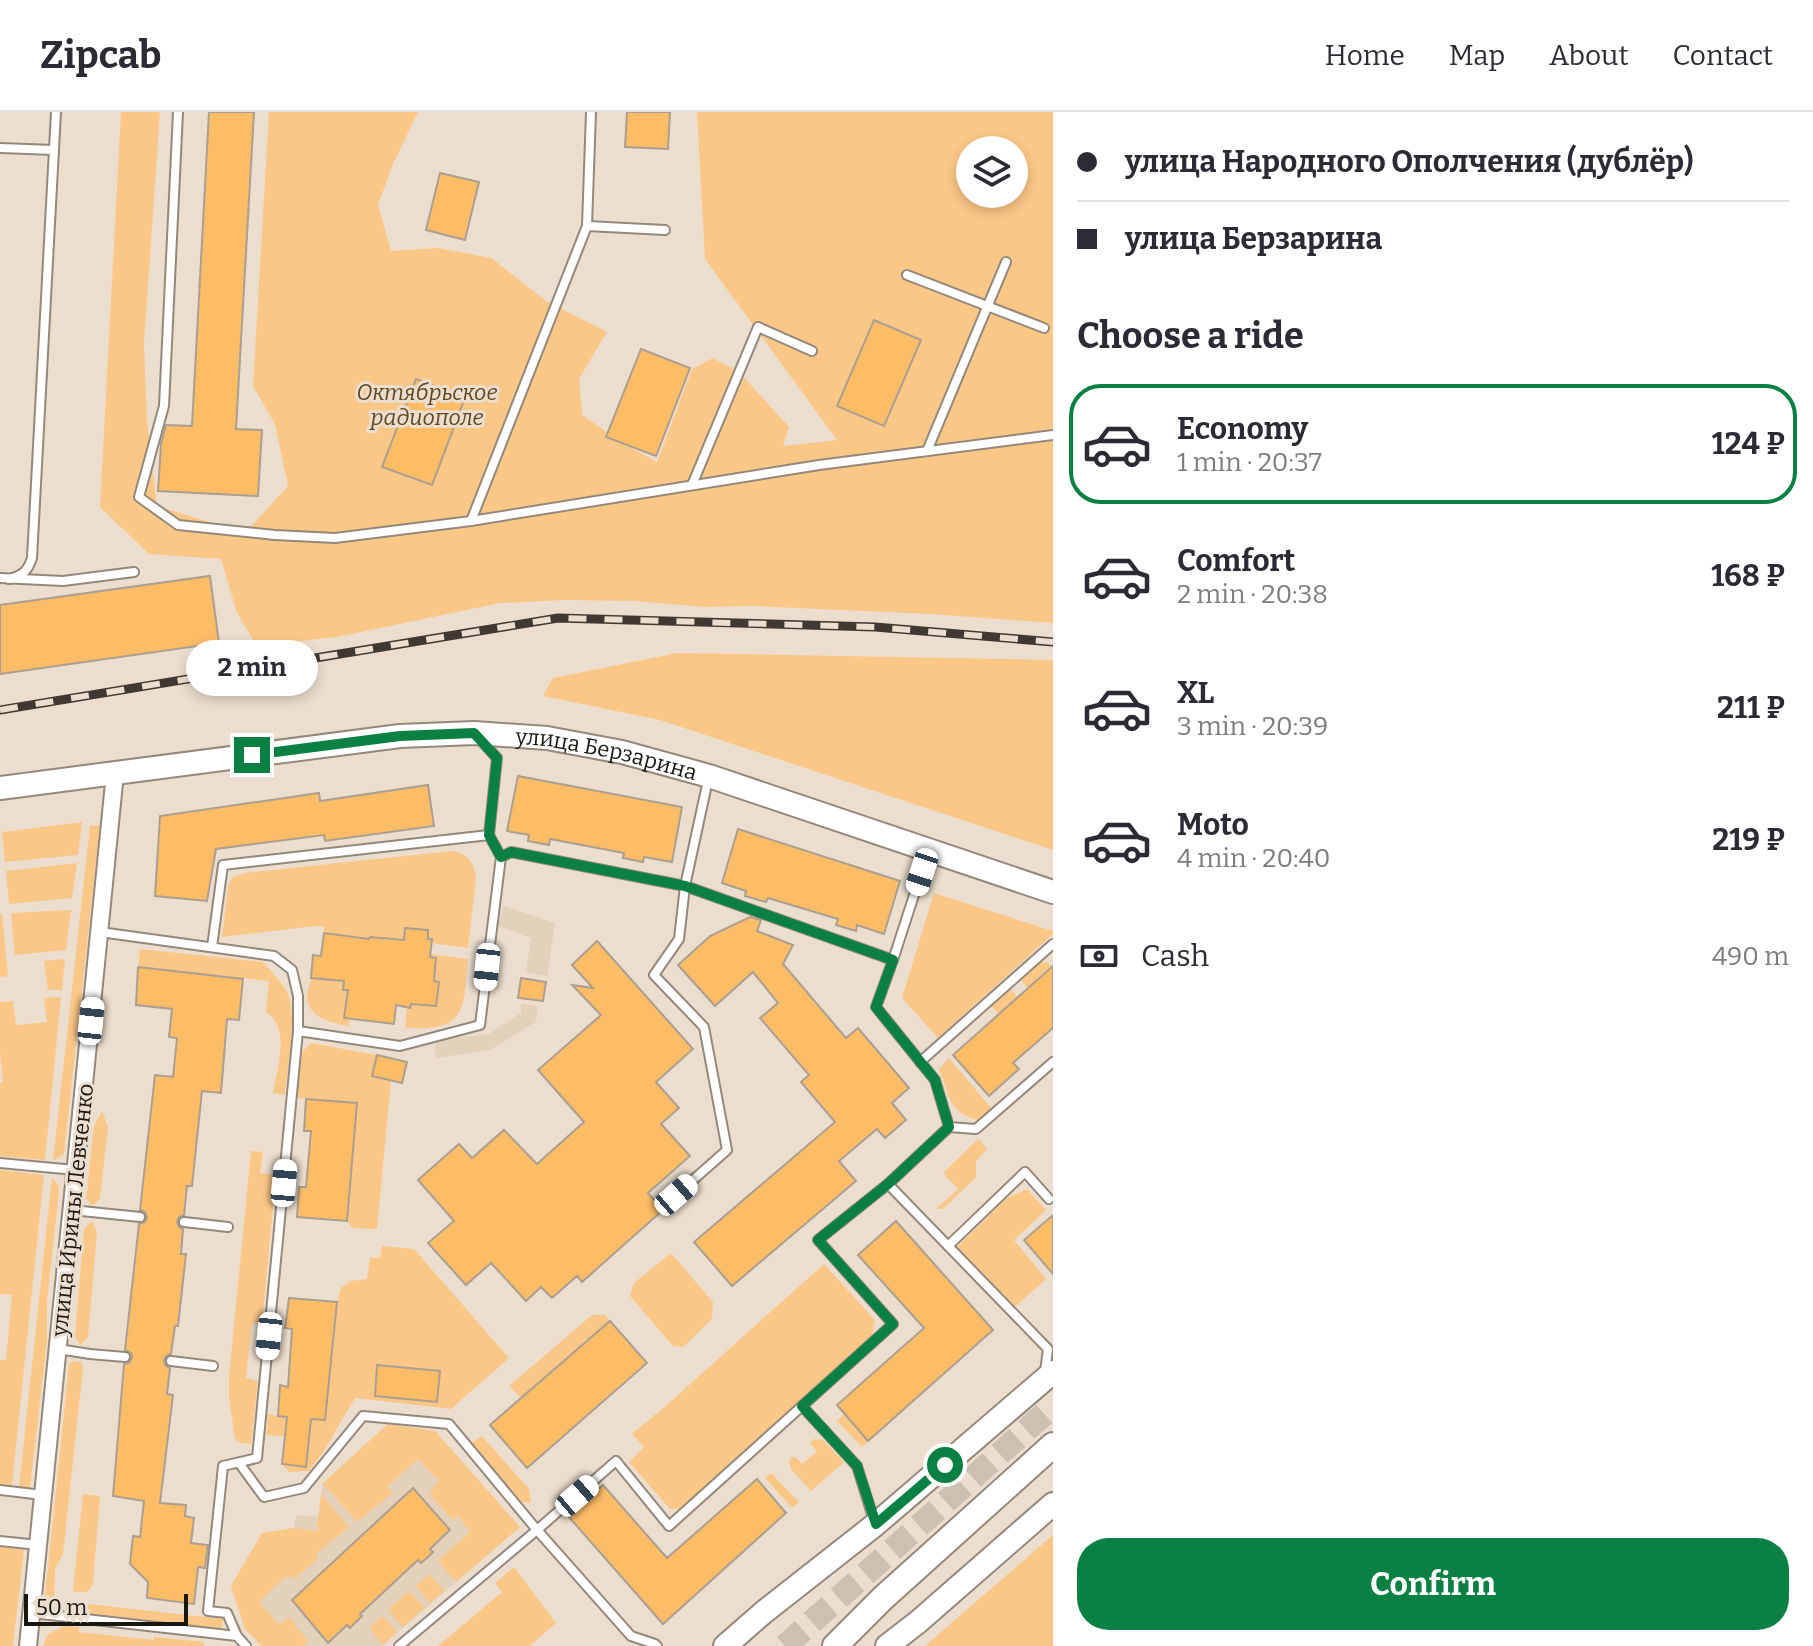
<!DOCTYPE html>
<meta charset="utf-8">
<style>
:root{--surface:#fff;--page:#f2f2f3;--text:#2b2b33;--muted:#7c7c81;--line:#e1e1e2;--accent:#0b8043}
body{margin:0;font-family:Bitter,serif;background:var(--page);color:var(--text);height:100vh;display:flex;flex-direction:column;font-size:30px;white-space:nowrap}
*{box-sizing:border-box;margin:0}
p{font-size:26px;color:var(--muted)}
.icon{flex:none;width:44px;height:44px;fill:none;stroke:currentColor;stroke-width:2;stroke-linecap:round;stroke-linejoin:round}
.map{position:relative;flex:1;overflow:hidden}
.side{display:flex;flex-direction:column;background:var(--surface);width:760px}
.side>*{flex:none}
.guide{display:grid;align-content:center;height:176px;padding:0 24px;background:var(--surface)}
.controls{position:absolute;left:956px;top:24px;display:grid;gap:16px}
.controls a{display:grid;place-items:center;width:72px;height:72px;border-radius:50%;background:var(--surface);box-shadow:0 4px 12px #0003;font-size:40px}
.scale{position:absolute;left:24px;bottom:20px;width:164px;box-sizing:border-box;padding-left:8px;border:4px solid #1a1610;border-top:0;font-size:22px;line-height:28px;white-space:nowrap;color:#1a1610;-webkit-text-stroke:6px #ebdecf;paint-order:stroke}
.end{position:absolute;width:36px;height:36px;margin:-18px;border:10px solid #0b8043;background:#fff;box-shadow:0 0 0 4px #fff}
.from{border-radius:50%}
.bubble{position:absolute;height:56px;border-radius:28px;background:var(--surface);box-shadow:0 4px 12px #0003;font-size:26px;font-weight:700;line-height:56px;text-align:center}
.car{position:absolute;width:24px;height:48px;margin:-24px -12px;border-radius:10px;box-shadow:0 0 6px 2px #0007;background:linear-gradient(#fff 24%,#345 0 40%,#fff 0 76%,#345 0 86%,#fff 0)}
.guide b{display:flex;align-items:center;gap:28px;height:76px;font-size:30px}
.guide b+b{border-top:2px solid var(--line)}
.guide i{width:20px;height:20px;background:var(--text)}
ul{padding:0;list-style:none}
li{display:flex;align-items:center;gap:24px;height:120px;margin:0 16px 12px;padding:0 8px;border:4px solid transparent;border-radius:32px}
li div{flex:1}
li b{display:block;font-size:30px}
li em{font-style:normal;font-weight:700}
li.selected{border-color:var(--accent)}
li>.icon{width:72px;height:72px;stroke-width:1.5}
h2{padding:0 24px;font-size:36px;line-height:96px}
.pay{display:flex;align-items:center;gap:20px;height:88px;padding:0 24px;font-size:30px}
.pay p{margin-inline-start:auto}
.button{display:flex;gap:16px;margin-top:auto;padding:16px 24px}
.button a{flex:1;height:92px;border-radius:32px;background:var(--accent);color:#fff;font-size:32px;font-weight:700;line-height:92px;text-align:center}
header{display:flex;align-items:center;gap:48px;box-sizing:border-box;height:112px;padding:0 40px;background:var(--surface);border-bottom:2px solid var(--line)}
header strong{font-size:38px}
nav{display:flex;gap:44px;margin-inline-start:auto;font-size:28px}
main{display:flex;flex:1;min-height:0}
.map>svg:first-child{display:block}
</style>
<header>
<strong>Zipcab</strong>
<nav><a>Home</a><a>Map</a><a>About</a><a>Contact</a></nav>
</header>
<main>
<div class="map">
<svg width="1053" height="1534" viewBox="0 0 1053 1534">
<rect width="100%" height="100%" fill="#ebdecf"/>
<g fill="#e3d1bc">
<polygon points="504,794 555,811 547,864 526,860 531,826 498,814"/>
<polygon points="521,892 538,894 536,910 490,938 435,946 436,927 487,923 521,901"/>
<polygon points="388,1312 435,1319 520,1415 382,1534 262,1534 245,1517 231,1474 262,1421 294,1416 296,1403 318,1405 323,1371"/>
</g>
<g fill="#fbc787" fill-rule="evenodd">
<path d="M121,0H160L144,231L147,309L157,394L245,421L288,374L275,312L253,274L269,0H418L393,52L378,93L391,139L438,136L491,146L546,189L607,220L579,267L582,303L619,329L657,350L692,257L713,246L739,260L789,315L783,334L837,328L705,147L697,0H1053V511L930,502L753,494L705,495L634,489L565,488L500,491L337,525L257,534L237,501L221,447L149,442L100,395ZM970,38H1014V82H970Z"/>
<polygon points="677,541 1053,548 1053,738 660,608 543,584 553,566"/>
<polygon points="82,710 78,743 5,750 2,720"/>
<polygon points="100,713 64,1042 53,1049 90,714"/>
<path d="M452,739C468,742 473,750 476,765L468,836L432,831V827H428V818L406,816L403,835L383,826L370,825L369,832L347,824L324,821V815L315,814L222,825L228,774L232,766L244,761Z"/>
<polygon points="77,751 72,786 9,792 6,759"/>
<polygon points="934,781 1053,819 1053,822 938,926 902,886"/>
<polygon points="71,798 66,838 15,843 11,801"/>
<polygon points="0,802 2,802 8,864 0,865"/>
<path d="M140,837L263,850C271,859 281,869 287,880C298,902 287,958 285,983L273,981C277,956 291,916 266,900L269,869L138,855Z"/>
<path d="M431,842L468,847C464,898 466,920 405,916L407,895L410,896L411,891L436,894L439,870L434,869L436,846L430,845Z"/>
<polygon points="65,847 62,878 48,878 44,849"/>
<polygon points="1039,849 1048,851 1052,855 1028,876 1020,867"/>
<path d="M326,859L345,862L344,877L348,878L344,905L349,906V914C333,912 309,906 307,886C307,880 310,872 311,866L324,867Z"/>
<polygon points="1010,877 1018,885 998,902 991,893"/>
<polygon points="61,885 45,1048 0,1044 0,971 3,970 0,941 0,890 13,889 16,913 47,910 44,886"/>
<polygon points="311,931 377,943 372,964 391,968 377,1117 353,1116 347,1109 357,991 297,986 302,940"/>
<path d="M949,946L991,996L978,1008C948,1000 950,984 939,957Z"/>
<polygon points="102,999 108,1015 100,1087 92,1094 86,1086 94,1014"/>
<polygon points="978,1027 987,1037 976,1049 976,1065 943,1097 936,1097 958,1077 943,1061"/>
<polygon points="251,1039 263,1040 260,1061 276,1063 262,1212 252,1211 246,1266 258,1269 251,1332 241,1331 235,1327 229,1286 229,1265"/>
<polygon points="0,1058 44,1063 12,1373 0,1372 0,1248 6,1248 12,1183 0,1182"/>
<polygon points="52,1066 58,1072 59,1080 47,1189 47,1229 30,1376 19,1375"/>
<polygon points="1027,1077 1046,1098 1014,1128 1046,1167 1012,1198 956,1136 1007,1086"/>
<polygon points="92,1109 97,1120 88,1225 80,1233 75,1224 84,1117"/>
<polygon points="382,1134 414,1137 509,1246 451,1297 355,1286 324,1339 309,1359 289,1360 282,1352 306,1354 293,1325 266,1323 268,1302 278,1304 325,1307 337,1190 341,1176 351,1169 367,1167 370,1146 380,1146"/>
<polygon points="671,1141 713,1190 712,1207 683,1235 673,1234 630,1184 634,1171"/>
<polygon points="824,1152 875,1208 872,1224 680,1397 670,1397 629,1350 644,1335 632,1322 669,1291"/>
<polygon points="592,1203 605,1203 610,1209 521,1286 509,1274"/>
<polygon points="73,1249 81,1250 83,1256 63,1442 55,1457 54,1495 44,1494 69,1252"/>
<polygon points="844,1302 868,1329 862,1335 837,1309"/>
<polygon points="388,1312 435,1319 520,1415 456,1470 438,1449 470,1420 458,1404 453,1408 429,1382 439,1369 418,1347 387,1375 393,1381 357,1410 323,1371"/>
<polygon points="482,1324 529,1377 531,1391 518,1389 471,1331"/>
<polygon points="814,1327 823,1328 844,1350 811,1379 791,1357 789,1351 791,1345 797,1346 802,1352 817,1340 810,1331"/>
<polygon points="771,1361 799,1390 792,1396 765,1366"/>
<path d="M83,1382L100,1384L93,1471C89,1482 84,1481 73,1479Z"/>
<polygon points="321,1382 349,1415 317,1441 317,1448 294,1467 286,1464 259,1490 279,1513 289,1505 308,1529 303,1534 262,1534 245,1517 231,1474 262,1421 294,1416 317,1419"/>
<polygon points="1053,1423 1053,1534 925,1534"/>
<polygon points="0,1434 24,1438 13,1534 0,1534"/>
<polygon points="514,1455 556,1511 530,1534 438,1534 502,1480 495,1471"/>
<polygon points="430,1462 444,1479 430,1491 416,1474"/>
<polygon points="409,1479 425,1495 403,1515 388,1498"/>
<polygon points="79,1491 223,1507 222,1517 71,1499"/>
<polygon points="383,1504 397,1520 383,1533 369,1516"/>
<polygon points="64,1514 79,1515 79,1520 153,1528 154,1525 204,1530 204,1534 43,1534 47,1523"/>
</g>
<g fill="#fdbc66" stroke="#ab9f91" stroke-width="2">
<polygon points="209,0 254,0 236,317 262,318 258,384 158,379 161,332 166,313 192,314"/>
<polygon points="627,0 670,0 668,37 625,35"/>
<polygon points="440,61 479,70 465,128 426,118"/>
<polygon points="874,208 921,228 884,314 837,294"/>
<polygon points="641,237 690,256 656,344 606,325"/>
<polygon points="416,267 465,286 432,373 382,355"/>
<polygon points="210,464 219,531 0,562 0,493"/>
<polygon points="518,664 682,695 672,750 644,745 643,750 623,746 624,741 550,727 549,733 528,729 529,723 507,719"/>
<polygon points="428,673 434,714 325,729 324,723 216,737 207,789 155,784 160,704 319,681 320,689"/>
<polygon points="738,717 900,769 884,822 857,813 856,819 836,813 838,807 768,786 766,790 745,784 746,779 722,771"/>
<polygon points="750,805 761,808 757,819 793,833 783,852 846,926 858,916 909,976 892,991 906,1008 885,1026 877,1017 839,1049 856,1069 732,1174 694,1130 835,1010 801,970 809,963 760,906 778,891 753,860 715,894 678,853 710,824"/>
<polygon points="405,816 428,818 428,827 432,827 430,845 436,846 434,869 439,870 436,894 411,892 410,896 396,893 394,912 344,906 348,878 343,878 344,869 311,866 313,843 321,844 324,821 369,827 370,825 404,828"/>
<polygon points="597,829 693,937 656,970 679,996 661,1012 690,1044 648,1081 663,1098 582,1170 577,1164 552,1186 541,1175 526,1189 491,1151 466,1173 428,1131 454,1109 418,1068 459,1032 472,1046 504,1018 537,1052 584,1010 538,958 601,903 572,873 593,876 572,853"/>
<polygon points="1053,854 1053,916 1013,951 1019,957 989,984 953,943"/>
<polygon points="138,855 243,867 239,908 227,907 221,981 202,979 192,1074 187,1074 184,1103 179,1105 177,1110 179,1115 183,1117 181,1142 186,1142 178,1214 175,1214 171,1242 166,1244 164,1249 166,1254 170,1256 167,1282 173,1283 160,1391 186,1393 185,1404 194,1406 191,1431 208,1433 205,1456 198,1455 194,1492 147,1486 148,1470 130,1452 133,1424 140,1425 144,1389 113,1384 124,1252 129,1251 132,1246 131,1241 125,1238 139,1112 145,1110 147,1105 145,1100 140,1098 155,963 173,965 177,926 169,925 172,897 136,893"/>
<polygon points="521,866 546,870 543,889 518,886"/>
<polygon points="377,943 407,950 402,971 372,964"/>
<polygon points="306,987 357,991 347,1109 297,1105 299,1075 306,1075 311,1019 304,1019"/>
<polygon points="1053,1103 1053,1162 1024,1128"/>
<polygon points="896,1109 993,1218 868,1329 837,1293 924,1216 858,1143"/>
<polygon points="289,1186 337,1190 325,1308 311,1307 306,1355 282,1352 287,1305 278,1304 280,1273 288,1275 292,1217 285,1216"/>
<polygon points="610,1209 647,1251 527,1356 490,1313"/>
<polygon points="377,1253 440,1259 437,1290 375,1284"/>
<polygon points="757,1367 786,1401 663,1512 568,1404 603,1373 667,1446"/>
<polygon points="413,1376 450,1418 430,1437 433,1440 427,1446 421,1451 418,1448 360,1502 362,1504 350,1516 347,1513 328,1531 292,1488"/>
</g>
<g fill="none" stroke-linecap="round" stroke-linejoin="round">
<polyline stroke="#ccc0b2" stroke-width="24" stroke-dasharray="24 12" stroke-linecap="butt" points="785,1534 1053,1294"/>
<defs>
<g id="service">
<polyline points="178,0 164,294 139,385 178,413 275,423 335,426 471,409 819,353 1053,323"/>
<polyline points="0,36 54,38"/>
<polyline points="587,114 665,118"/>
<polyline points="907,163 1044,216"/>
<polyline points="927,339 1006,150"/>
<polyline points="692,373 758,215 812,239"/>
<polyline points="471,409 587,114 591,0"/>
<polyline points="0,466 63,469 134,460"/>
<path d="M9,467C22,464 28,459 32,446L56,0"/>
<polyline points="708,668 685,774 893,848 928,740"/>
<polyline points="501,745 511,740 685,774 679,827 654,863 704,915 727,1038 676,1083"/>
<polyline points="100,820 274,844 292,858 298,884 298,919 257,1346 223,1354 208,1499 227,1501 237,1524"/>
<polyline points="212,835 223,753 489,723"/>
<polyline points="298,919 400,934 480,913 501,745 489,723 497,646 478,625"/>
<polyline points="920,950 1053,832"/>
<polyline points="949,1015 976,1017 1053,950"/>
<polyline points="0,1051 75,1058"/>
<polyline points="888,1072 949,1015 935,968 876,895 893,848"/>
<polyline points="72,1098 140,1105"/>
<polyline points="184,1110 228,1115"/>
<polyline points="948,1134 1025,1060 1049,1087"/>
<polyline points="58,1237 90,1242 125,1245"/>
<polyline points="171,1249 213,1254"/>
<polyline points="802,1294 857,1354 875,1412"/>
<polyline points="239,1351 264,1385 304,1376 363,1304 449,1312 537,1418 616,1349 669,1414 893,1212 818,1128 888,1072 1048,1237 1045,1260"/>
<polyline points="0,1378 43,1383"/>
<polyline points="0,1429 38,1433"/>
<polyline points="32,1501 237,1524 246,1534"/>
<polyline points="399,1534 537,1418 631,1524 655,1532 657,1534"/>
</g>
<polyline id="minor" points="28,1534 115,661"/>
<g id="tertiary">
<path id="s1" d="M0,676L400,624L474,621L547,626L622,640L709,664L1053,780"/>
<polyline points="725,1534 764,1500 876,1412 1053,1260"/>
<polyline points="887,1534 918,1510 1053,1392"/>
</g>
<polyline id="secondary" points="835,1534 883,1486 1053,1333"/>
</defs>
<use href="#service" stroke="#94887b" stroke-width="12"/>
<use href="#minor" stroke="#94887b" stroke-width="20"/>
<use href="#tertiary" stroke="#94887b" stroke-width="26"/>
<use href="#secondary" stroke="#94887b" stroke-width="28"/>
<use href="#service" stroke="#fff" stroke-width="8"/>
<use href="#minor" stroke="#fff" stroke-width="16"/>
<use href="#tertiary" stroke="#fff" stroke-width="22"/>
<use href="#secondary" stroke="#fff" stroke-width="24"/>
<defs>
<polyline id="rail" points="0,598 558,506 875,515 1053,530"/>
</defs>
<use href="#rail" stroke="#3f3932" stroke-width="9"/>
<use href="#rail" stroke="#ebdecf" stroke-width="6" stroke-dasharray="18" stroke-linecap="butt"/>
</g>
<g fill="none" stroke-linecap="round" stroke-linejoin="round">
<polyline stroke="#0b8043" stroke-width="10" points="252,643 400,624 474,621 497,646 489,723 501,745 511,740 685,774 893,848 876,895 935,968 949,1015 888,1072 818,1128 893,1212 802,1294 857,1354 876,1412 945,1353"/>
</g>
<g text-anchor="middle" stroke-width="6" stroke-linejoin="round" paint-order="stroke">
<g font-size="22" font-style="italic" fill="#624723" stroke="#ebdecf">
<text x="427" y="288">Октябрьское<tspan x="427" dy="25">радиополе</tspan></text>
</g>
<g font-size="22" fill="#1a1610" stroke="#ebdecf">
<text dy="8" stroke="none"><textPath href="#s1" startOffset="612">улица Берзарина</textPath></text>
<text transform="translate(72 1098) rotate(-84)" y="8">улица Ирины Левченко</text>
</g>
</g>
</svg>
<div class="controls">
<a><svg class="icon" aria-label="layers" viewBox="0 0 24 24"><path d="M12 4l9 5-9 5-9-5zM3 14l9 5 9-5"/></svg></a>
</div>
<div class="scale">50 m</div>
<i class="end from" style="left:945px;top:1353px"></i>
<i class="end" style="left:252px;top:643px"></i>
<div class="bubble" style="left:186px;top:528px;width:132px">2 min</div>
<i class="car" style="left:922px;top:760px;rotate:198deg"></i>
<i class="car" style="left:487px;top:855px;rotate:186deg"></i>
<i class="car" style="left:91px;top:909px;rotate:6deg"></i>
<i class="car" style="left:284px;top:1071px;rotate:5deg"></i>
<i class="car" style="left:676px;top:1083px;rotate:49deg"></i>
<i class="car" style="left:269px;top:1224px;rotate:186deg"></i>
<i class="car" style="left:577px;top:1384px;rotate:49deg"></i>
</div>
<section class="side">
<div class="guide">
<b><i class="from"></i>улица Народного Ополчения (дублёр)</b>
<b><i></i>улица Берзарина</b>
</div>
<h2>Choose a ride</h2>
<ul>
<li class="selected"><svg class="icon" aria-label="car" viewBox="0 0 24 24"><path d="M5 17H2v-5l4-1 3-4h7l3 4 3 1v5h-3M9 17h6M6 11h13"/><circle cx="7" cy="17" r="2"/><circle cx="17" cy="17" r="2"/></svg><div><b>Economy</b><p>1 min · 20:37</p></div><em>124 ₽</em></li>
<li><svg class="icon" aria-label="car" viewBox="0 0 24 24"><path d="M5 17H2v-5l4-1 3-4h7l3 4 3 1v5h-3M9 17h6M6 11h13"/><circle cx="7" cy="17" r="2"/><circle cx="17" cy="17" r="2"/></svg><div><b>Comfort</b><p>2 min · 20:38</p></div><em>168 ₽</em></li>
<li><svg class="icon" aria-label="car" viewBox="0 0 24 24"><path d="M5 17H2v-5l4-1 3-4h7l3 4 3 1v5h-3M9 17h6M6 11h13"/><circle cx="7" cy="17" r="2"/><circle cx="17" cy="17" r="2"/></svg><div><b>XL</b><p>3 min · 20:39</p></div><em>211 ₽</em></li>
<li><svg class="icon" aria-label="car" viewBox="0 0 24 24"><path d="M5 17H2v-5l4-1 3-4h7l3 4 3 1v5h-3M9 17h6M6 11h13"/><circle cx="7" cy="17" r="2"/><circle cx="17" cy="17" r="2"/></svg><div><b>Moto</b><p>4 min · 20:40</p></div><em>219 ₽</em></li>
</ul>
<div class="pay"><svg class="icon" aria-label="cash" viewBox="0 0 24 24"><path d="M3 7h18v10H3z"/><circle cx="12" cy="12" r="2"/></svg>Cash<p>490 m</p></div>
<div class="button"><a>Confirm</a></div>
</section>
</main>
